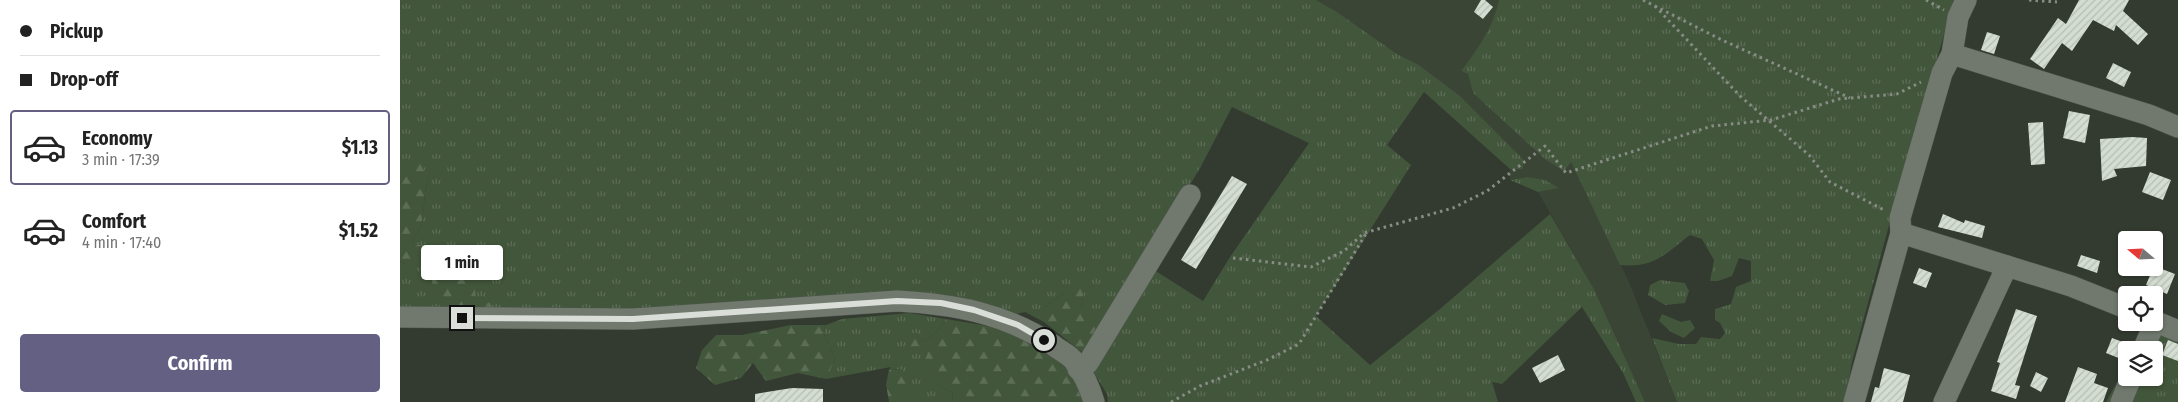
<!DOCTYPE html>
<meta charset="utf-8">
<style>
:root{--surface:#fff;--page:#f6f6f6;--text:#222;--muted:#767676;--line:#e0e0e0;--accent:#646083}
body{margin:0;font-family:"Fira Sans Condensed",sans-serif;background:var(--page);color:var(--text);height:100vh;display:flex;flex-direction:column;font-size:19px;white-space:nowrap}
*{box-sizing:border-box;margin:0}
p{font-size:16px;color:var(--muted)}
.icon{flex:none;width:28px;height:28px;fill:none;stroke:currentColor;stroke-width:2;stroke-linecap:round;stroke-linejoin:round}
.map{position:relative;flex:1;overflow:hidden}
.drawer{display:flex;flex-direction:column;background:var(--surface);width:400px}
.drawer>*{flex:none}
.banner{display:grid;align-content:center;height:110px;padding:0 20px;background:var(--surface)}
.needle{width:32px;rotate:289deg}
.tools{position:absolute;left:1718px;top:231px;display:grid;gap:10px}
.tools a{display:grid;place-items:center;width:45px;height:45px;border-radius:5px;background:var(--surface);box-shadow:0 1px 4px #0004;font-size:25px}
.end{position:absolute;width:22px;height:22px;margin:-11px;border:6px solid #d9ded8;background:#111;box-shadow:0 0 0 2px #111}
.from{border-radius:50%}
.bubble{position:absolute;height:35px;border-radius:5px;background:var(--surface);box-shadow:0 1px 4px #0004;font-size:16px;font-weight:700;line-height:35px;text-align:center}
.banner b{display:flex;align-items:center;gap:18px;height:48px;font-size:19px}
.banner b+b{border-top:1px solid var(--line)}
.banner i{width:12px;height:12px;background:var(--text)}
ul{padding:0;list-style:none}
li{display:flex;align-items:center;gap:15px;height:75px;margin:0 10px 8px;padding:0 10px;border:2px solid transparent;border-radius:5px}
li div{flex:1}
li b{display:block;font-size:19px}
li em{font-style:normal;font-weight:700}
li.current{border-color:var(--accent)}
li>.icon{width:45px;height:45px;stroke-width:1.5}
.primary-button{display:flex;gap:10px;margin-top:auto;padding:10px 20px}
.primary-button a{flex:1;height:58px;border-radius:5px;background:var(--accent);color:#fff;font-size:20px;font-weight:700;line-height:58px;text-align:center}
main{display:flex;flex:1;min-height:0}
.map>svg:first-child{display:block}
</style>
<main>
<section class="drawer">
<div class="banner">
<b><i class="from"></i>Pickup</b>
<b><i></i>Drop-off</b>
</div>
<ul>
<li class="current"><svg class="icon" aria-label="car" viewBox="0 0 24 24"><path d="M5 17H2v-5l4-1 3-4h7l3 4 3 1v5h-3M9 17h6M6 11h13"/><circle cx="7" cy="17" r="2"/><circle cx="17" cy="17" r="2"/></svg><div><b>Economy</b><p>3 min · 17:39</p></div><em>$1.13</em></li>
<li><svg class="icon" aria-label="car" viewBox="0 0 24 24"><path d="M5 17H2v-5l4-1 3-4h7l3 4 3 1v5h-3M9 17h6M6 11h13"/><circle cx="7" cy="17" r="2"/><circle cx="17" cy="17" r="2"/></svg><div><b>Comfort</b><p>4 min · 17:40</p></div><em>$1.52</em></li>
</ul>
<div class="primary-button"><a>Confirm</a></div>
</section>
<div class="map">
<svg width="1778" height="402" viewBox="0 0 1778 402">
<defs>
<pattern id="grass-tufts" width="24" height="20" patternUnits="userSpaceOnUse" patternTransform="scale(1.25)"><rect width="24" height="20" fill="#42563b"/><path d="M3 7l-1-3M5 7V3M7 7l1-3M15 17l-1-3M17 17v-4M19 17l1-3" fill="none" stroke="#5d6e57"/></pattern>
<pattern id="forest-firs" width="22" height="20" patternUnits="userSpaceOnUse" patternTransform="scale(1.25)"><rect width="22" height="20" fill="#42563b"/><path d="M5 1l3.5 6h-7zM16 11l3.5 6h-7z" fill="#5d6e57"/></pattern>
<pattern id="building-hatch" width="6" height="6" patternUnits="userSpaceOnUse" patternTransform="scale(1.25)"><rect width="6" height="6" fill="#d4ddd1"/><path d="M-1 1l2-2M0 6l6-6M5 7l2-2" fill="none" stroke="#b7beb4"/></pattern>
</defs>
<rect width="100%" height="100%" fill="#333a30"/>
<polygon fill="#3a4536" points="916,0 1099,0 1095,17 1083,42 1061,71 1068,74 1073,93 1101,117 1171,162 1228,280 1277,402 1245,402 1194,289 1138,192 1158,188 1127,177 1110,180 1110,169 1123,169 1123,159 1060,96 1019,65 997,54 937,12"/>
<g fill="url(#grass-tufts)">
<path d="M0,0H916L937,12L997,54L1019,65L1060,96L1123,159V169H1110L1024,92L987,145L1011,165L916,316L970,365L1040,309L1150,214L1194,289L1245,402H1236L1223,373L1182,307L1102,384L1092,382L1098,402H708L707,394L692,370L751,268L803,301L830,257L909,143L832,107L800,168L711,317L695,341L681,307L684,292L664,293L644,308V322L625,312L616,314L574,302L262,317L0,312V261L7,265L30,244L12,245C13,237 17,234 20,227C25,216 23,192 29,176L0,160Z"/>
<path d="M1099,0H1554L1492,214L1452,362L1445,402H1277L1252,338L1279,344H1296L1301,337L1320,339L1325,333L1320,323L1315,320V309L1331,304L1336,287L1351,281V261L1339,258L1332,276L1318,281H1310L1314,260L1302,239L1290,235C1264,255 1254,268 1220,265L1171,162L1164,171L1145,159L1073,93L1068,74L1061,71C1078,49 1093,28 1099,0Z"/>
<polygon points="1127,177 1145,180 1159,188 1138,192 1110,180"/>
<polygon points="1260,280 1285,283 1289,291 1285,303 1265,305 1248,295 1250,285"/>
<polygon points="509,313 546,319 537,332 522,342 537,385 553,393 552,402 511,402 507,396 501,369 489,370 491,367 426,379 435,359 423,332 426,325 442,319"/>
<polygon points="1262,314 1281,322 1290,320 1295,328 1284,338 1271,332 1259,321"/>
<polygon points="1745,323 1778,335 1778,402 1706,402 1726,366 1726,378 1754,378 1754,350"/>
</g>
<g fill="url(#forest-firs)">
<path d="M0,160L18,161L29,176C23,192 25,216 20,227C17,234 13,237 12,245L30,244L39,250L33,260L7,265L0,261Z"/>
<polygon points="52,257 74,279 76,300 91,303 94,312 45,314 32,291 33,266"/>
<polygon points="671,279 682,285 684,292 681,307 697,321 695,341 683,353 644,322 644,308 664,293"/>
<polygon points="546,319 624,332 656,354 690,402 552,402 553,393 537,385 522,369 527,354 506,346 506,333 517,333 522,342 537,332"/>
<polygon points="391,325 426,325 423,332 435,359 426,379 398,373 366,381 353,363 341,378 315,385 296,368 302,350 316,335 342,335"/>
<polygon points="501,369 511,379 508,396 511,402 489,402 486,384 489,370"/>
</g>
<g fill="url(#building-hatch)">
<polygon points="1081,0 1085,0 1093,7 1083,19 1074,12"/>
<polygon points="1679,0 1729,0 1723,11 1748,34 1738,45 1716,25 1714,31 1693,20 1672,51 1662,43 1644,69 1630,59 1658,18 1666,24"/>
<polygon points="1587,32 1600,36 1594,54 1581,50"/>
<polygon points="1713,63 1731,72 1724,87 1706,78"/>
<polygon points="1669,111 1690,115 1685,143 1663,138"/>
<polygon points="1643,122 1645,164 1631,165 1628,123"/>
<polygon points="1732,137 1747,138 1746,166 1714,169 1717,176 1702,181 1700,139"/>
<polygon points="1750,172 1771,180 1763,200 1742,192"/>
<polygon points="832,176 847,184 796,269 781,260"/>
<polygon points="1543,214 1564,223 1565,220 1585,226 1582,238 1538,227"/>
<polygon points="1681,255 1700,261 1697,273 1677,266"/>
<polygon points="1754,266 1775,274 1767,294 1746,285"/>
<polygon points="1519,268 1532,273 1526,288 1513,283"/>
<polygon points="1616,309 1637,316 1615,385 1620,386 1616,399 1591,391 1600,363 1597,362"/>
<polygon points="1712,338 1731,345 1729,350 1726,350 1726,361 1706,353"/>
<polygon points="1768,340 1778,344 1778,361 1762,355"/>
<polygon points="1158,355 1165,370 1140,383 1132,368"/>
<polygon points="1678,367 1697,374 1694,383 1708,388 1703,402 1665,402"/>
<polygon points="1484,368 1510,375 1503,402 1471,402 1475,387 1479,388"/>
<polygon points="1636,372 1648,378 1641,392 1630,386"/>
<polygon points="392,388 423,389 423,402 355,402 355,394"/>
</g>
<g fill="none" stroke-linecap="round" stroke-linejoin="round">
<defs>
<g id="minor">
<polyline points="1552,54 1749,115 1778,127"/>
<polyline points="1501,233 1671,286 1726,308"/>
<path d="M0,317L233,319L497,301C554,304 604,313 653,345C659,350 670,355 674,361C683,373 690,388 694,402"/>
<polyline points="1754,321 1778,331"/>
<polyline points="1743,350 1755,322"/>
<polyline points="678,369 688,363 790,195"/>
<polyline points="1454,402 1501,233 1500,218 1542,73 1552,54 1558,17 1566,0"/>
<polyline points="1544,402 1607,266"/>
<polyline points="1721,402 1731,378"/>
</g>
</defs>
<use href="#minor" stroke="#4f564e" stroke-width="22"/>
<g stroke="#878d85" stroke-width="3" stroke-dasharray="2.5 4" stroke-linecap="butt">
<polyline points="1243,0 1322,40 1450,98"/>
<polyline points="1526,0 1544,10"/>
<polyline points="1629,0 1657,2"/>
<polyline points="1255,6 1340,96 1409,155 1430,182 1484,210"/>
<polyline points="833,258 911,267 944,251 964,233 1053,208 1087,191 1145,146 1166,173 1312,126 1371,120 1439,99 1497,94 1521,82"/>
<polyline points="771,402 800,386 867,360 899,344 967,232"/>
</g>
<use href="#minor" stroke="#71796e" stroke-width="21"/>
</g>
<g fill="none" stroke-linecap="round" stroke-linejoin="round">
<polyline stroke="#d9ded8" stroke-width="6" points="62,318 233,319 497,301 541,303 574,310 618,325 644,340"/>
</g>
</svg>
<div class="tools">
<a><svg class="needle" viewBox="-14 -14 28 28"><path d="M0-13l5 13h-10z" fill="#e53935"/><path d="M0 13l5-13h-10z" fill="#767676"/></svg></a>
<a><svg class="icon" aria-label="locate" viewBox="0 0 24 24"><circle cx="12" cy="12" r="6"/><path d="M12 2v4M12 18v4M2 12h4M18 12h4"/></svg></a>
<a><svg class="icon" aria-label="layers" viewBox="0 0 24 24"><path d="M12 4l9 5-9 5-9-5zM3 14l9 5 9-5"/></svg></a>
</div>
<i class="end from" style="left:644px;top:340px"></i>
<i class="end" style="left:62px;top:318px"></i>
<div class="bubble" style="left:21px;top:245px;width:82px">1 min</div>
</div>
</main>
